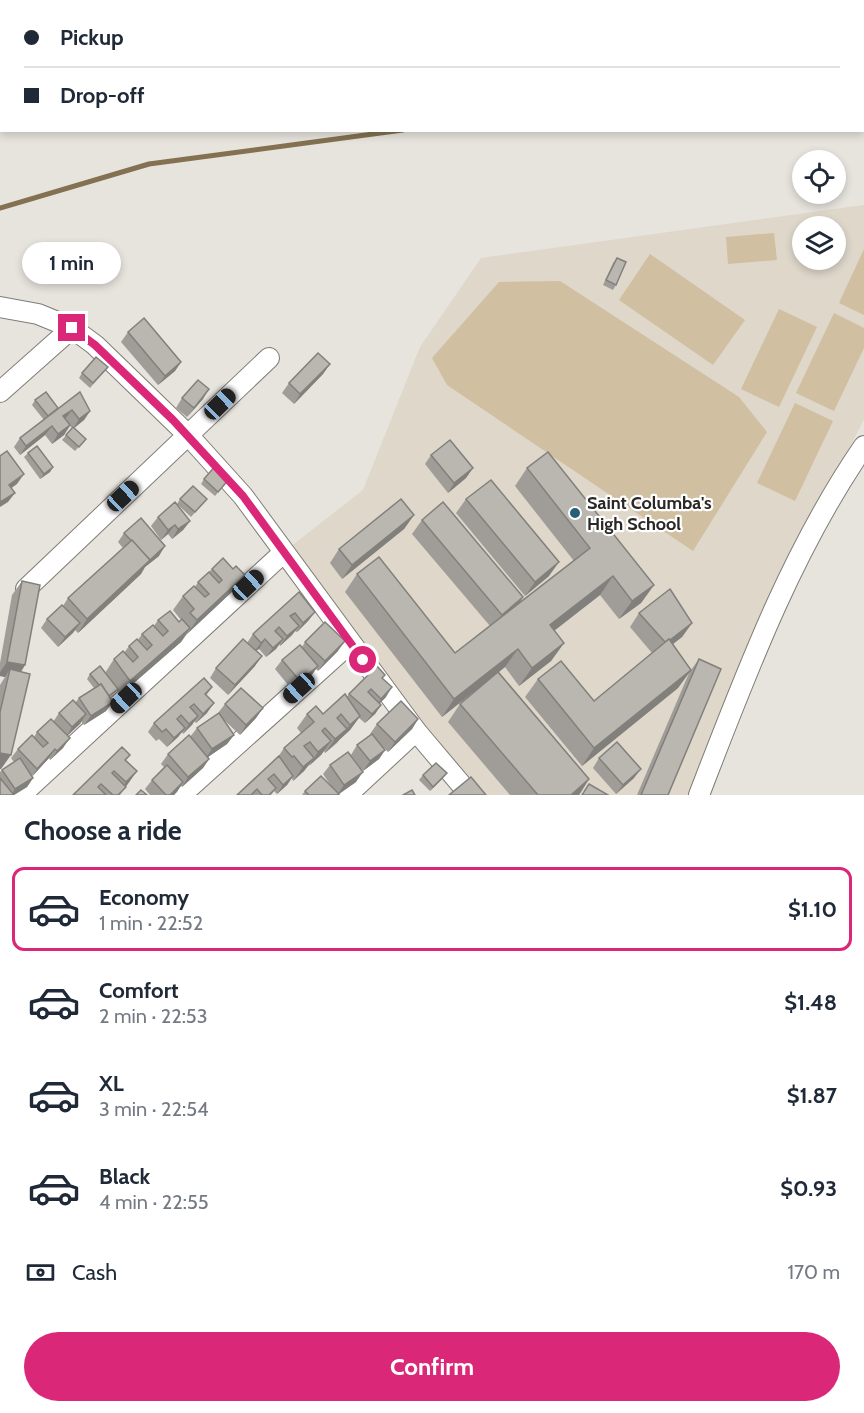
<!DOCTYPE html>
<meta charset="utf-8">
<style>
:root{--surface:#fff;--page:#f2f2f3;--text:#1f2937;--muted:#747a83;--line:#e0e1e3;--accent:#db2777}
body{margin:0;font-family:Cabin,sans-serif;background:var(--page);color:var(--text);height:100vh;display:flex;flex-direction:column;font-size:22px;white-space:nowrap}
*{box-sizing:border-box;margin:0}
p{font-size:20px;color:var(--muted)}
.icon{flex:none;width:33px;height:33px;fill:none;stroke:currentColor;stroke-width:2;stroke-linecap:round;stroke-linejoin:round}
.map{position:relative;height:795px;overflow:hidden}
.side{display:flex;flex-direction:column;background:var(--surface);flex:1}
.side>*{flex:none}
.guide{position:absolute;left:0px;top:0px;width:864px;height:132px;box-shadow:0 3px 9px #0003;display:grid;align-content:center;height:132px;padding:0 24px;background:var(--surface)}
.tools{position:absolute;left:792px;top:150px;display:grid;gap:12px}
.tools a{display:grid;place-items:center;width:54px;height:54px;border-radius:50%;background:var(--surface);box-shadow:0 3px 9px #0003;font-size:30px}
.end{position:absolute;width:27px;height:27px;margin:-14px;border:8px solid #db2777;background:#fff;box-shadow:0 0 0 3px #fff}
.from{border-radius:50%}
.bubble{position:absolute;height:42px;border-radius:21px;background:var(--surface);box-shadow:0 3px 9px #0003;font-size:20px;font-weight:700;line-height:42px;text-align:center}
.car{position:absolute;width:18px;height:36px;margin:-18px -9px;border-radius:8px;box-shadow:0 0 4px 2px #0007;background:linear-gradient(#222 24%,#8ab4d8 0 40%,#222 0 76%,#8ab4d8 0 86%,#222 0)}
.guide b{display:flex;align-items:center;gap:21px;height:57px;font-size:22px}
.guide b+b{border-top:2px solid var(--line)}
.guide i{width:15px;height:15px;background:var(--text)}
ul{padding:0;list-style:none}
li{display:flex;align-items:center;gap:18px;height:84px;margin:0 12px 9px;padding:0 12px;border:3px solid transparent;border-radius:12px}
li div{flex:1}
li b{display:block;font-size:22px}
li em{font-style:normal;font-weight:700}
li.on{border-color:var(--accent)}
li>.icon{width:54px;height:54px;stroke-width:1.5}
h2{padding:0 24px;font-size:27px;line-height:72px}
.pay{display:flex;align-items:center;gap:15px;height:66px;padding:0 24px;font-size:22px}
.pay p{margin-inline-start:auto}
.button{display:flex;gap:12px;margin-top:auto;padding:12px 24px}
.button a{flex:1;height:69px;border-radius:36px;background:var(--accent);color:#fff;font-size:24px;font-weight:700;line-height:69px;text-align:center}
.map>svg:first-child{display:block}
</style>
<div class="map">
<svg width="864" height="795" viewBox="0 0 864 795">
<rect width="100%" height="100%" fill="#e7e3dd"/>
<path fill="#ded7ca" fill-rule="evenodd" d="M864,205V419L805,536L694,795H474L285,551L363,490L420,347L481,258ZM802,226H836V260H802Z"/>
<g fill="#d0bfa1">
<polygon points="774,233 777,260 728,264 726,237"/>
<polygon points="864,249 864,315 839,303"/>
<polygon points="650,254 745,320 713,365 619,300"/>
<polygon points="560,281 739,397 767,432 693,551 447,385 432,358 499,282"/>
<polygon points="779,309 817,327 779,407 741,389"/>
<polygon points="834,313 864,328 864,348 834,411 796,393"/>
<polygon points="795,403 833,421 795,501 757,483"/>
</g>
<g fill="none" stroke-linecap="round" stroke-linejoin="round">
<g stroke="#837151" stroke-width="5">
<polyline points="862,71 864,71"/>
<polyline points="0,208 149,164 403,130"/>
</g>
<defs>
<g id="street">
<polyline points="0,307 38,314 72,328 95,345 188,435 243,496 416,731 470,795"/>
<polyline points="0,392 72,328"/>
<polyline points="26,589 269,358"/>
<polyline points="21,795 283,553"/>
<polyline points="181,795 350,643"/>
<polyline points="347,795 416,731"/>
<path d="M699,795C745,676 791,552 864,446"/>
</g>
</defs>
<use href="#street" stroke="#7f7c76" stroke-width="22"/>
<use href="#street" stroke="#fff" stroke-width="20"/>
</g>
<g fill="#a09d98">
<polygon points="46,0 212,0 211,2 45,2"/>
<polygon points="617,258 616,285 613,290 603,285 613,263"/>
<polygon points="128,332 181,362 175,371 158,385 121,342"/>
<polygon points="330,364 323,374 294,404 282,393 289,383"/>
<polygon points="104,372 90,388 79,378 82,373"/>
<polygon points="182,398 203,399 187,417 176,408"/>
<polygon points="35,400 56,410 90,411 84,420 74,428 86,439 75,451 62,440 72,428 70,426 64,435 52,444 45,435 20,455 14,447 20,438 44,420 32,405"/>
<polygon points="28,453 53,467 50,472 40,479 24,457"/>
<polygon points="431,455 473,468 466,478 448,493 425,464"/>
<polygon points="527,468 654,585 641,603 619,619 600,595 554,631 564,643 551,661 519,686 505,667 499,672 589,779 579,795 510,795 448,722 460,704 488,680 442,717 345,592 357,574 455,653 490,626 412,534 422,520 523,597 519,604 574,561 515,486"/>
<polygon points="204,479 227,482 215,496 201,484"/>
<polygon points="180,499 207,499 191,517 177,504"/>
<polygon points="466,499 549,576 525,596 456,513"/>
<polygon points="414,515 404,529 342,579 330,563 339,549"/>
<polygon points="158,517 190,521 183,530 172,539 168,534 161,540 151,526"/>
<polygon points="124,533 159,556 145,567 141,574 78,633 75,630 58,647 41,628 47,619 63,606 68,598 123,548 118,542"/>
<polygon points="212,569 233,569 245,575 235,589 187,634 181,642 120,695 117,690 110,697 106,711 84,725 81,721 67,736 63,748 50,760 49,758 32,776 33,778 27,787 14,795 0,795 0,772 2,770 14,762 11,758 18,749 34,737 37,732 53,722 59,713 75,703 79,698 94,688 87,679 90,674 105,673 114,659 124,653 129,646 138,640 142,634 154,626 158,620 179,622 181,620 173,610 183,596 195,587 198,582"/>
<polygon points="22,581 25,665 21,672 1,769 0,769 0,685 5,677 0,676 0,663 12,595"/>
<polygon points="299,592 315,612 308,621 297,632 295,631 292,635 280,646 279,644 276,649 266,657 259,649 256,651 255,666 228,695 210,678 216,668 247,643 253,634"/>
<polygon points="639,613 692,623 682,637 673,644 691,670 699,659 668,795 637,795 689,673 678,688 582,766 525,697 538,679 594,701 652,653 630,627"/>
<polygon points="305,642 338,651 318,671 316,669 311,676 293,691 275,669 282,660 302,647"/>
<polygon points="383,678 386,697 380,703 381,705 375,714 365,723 359,718 350,730 340,739 337,743 325,753 324,751 321,755 308,766 304,771 293,781 292,778 287,785 277,794 274,791 271,795 237,795 278,757 284,748 301,733 297,728 307,714 323,714 347,697 349,694"/>
<polygon points="212,687 206,696 207,713 196,723 194,721 183,734 182,732 178,737 167,747 159,739 156,741 148,732 154,723"/>
<polygon points="225,704 263,708 256,718 240,735 223,719 234,735 227,744 208,757 209,759 203,768 182,787 181,786 174,795 150,795 145,789 152,780 164,767 161,764 168,754 190,737 197,728 218,713"/>
<polygon points="418,719 412,729 388,752 382,746 385,750 379,759 363,771 351,755 357,745 371,734 370,734 377,724"/>
<polygon points="130,755 126,760 137,771 120,795 73,795"/>
<polygon points="599,758 634,778 616,794 593,768"/>
<polygon points="330,765 356,782 338,795 302,795 305,791 331,786 323,774"/>
<polygon points="423,775 443,778 430,791 419,780"/>
</g>
<g fill="#82807c">
<polygon points="55,0 63,0 73,2 54,2"/>
<polygon points="181,362 175,371 158,385 165,376"/>
<polygon points="330,364 323,374 294,404 300,394"/>
<polygon points="209,389 203,399 187,417 194,408"/>
<polygon points="72,410 65,419 63,416"/>
<polygon points="90,411 84,420 73,429 79,419"/>
<polygon points="70,425 64,435 52,444 58,434"/>
<polygon points="52,426 45,435 20,455 26,446"/>
<polygon points="53,467 50,472 40,479 44,474"/>
<polygon points="473,468 466,478 448,493 454,483"/>
<polygon points="24,474 17,484 2,495 9,485"/>
<polygon points="15,493 8,502 0,507 0,502"/>
<polygon points="414,515 404,529 342,579 352,565"/>
<polygon points="190,521 183,530 172,539 178,529"/>
<polygon points="175,525 168,534 161,540 168,530"/>
<polygon points="165,546 159,556 145,567 141,574 78,633 87,619"/>
<polygon points="559,562 549,576 525,596 535,582"/>
<polygon points="245,575 235,589 187,634 197,620"/>
<polygon points="613,576 600,595 537,644 550,625"/>
<polygon points="654,585 641,603 619,619 632,601"/>
<polygon points="523,597 514,611 492,629 502,615"/>
<polygon points="315,612 308,621 297,632 303,623"/>
<polygon points="80,623 73,633 58,647 65,637"/>
<polygon points="692,623 682,637 656,657 666,643"/>
<polygon points="299,626 292,635 280,646 287,636"/>
<polygon points="190,628 181,642 120,695 130,681"/>
<polygon points="265,639 259,649 254,652 261,643"/>
<polygon points="283,639 276,649 266,657 273,648"/>
<polygon points="345,641 338,651 318,671 325,661"/>
<polygon points="564,643 551,661 519,686 532,668"/>
<polygon points="518,649 505,667 442,717 454,699"/>
<polygon points="262,656 255,666 228,695 235,685"/>
<polygon points="7,662 25,665 16,679 10,669 5,677 0,676 0,672"/>
<polygon points="318,666 311,676 293,691 300,681"/>
<polygon points="691,670 678,688 582,766 594,748"/>
<polygon points="392,687 386,697 375,708 381,699"/>
<polygon points="113,702 106,711 84,725 91,716"/>
<polygon points="214,703 207,713 196,723 203,714"/>
<polygon points="381,705 375,714 365,723 372,714"/>
<polygon points="263,708 256,718 240,735 246,725"/>
<polygon points="86,714 80,724 66,737 72,727"/>
<polygon points="198,716 192,725 183,734 189,724"/>
<polygon points="360,716 350,730 325,753 335,739"/>
<polygon points="418,719 412,729 388,752 395,742"/>
<polygon points="185,728 178,737 167,747 174,738"/>
<polygon points="234,735 227,744 205,759 212,749"/>
<polygon points="70,738 63,748 50,760 57,751"/>
<polygon points="331,741 321,755 309,766 318,752"/>
<polygon points="55,749 49,758 31,778 37,769"/>
<polygon points="385,750 379,759 363,771 370,761"/>
<polygon points="0,753 11,755 1,769 0,769"/>
<polygon points="314,758 304,771 293,781 303,767"/>
<polygon points="209,759 203,768 182,787 188,777"/>
<polygon points="641,769 634,778 616,794 623,785"/>
<polygon points="137,771 127,785 117,795 126,782"/>
<polygon points="363,772 356,782 337,795 344,785"/>
<polygon points="447,773 443,778 430,791 433,787"/>
<polygon points="293,776 287,785 277,794 283,785"/>
<polygon points="33,778 27,787 14,795 11,795 15,789"/>
<polygon points="589,779 579,795 571,795"/>
<polygon points="183,782 177,792 174,795 170,795"/>
</g>
<g fill="#bab7b1" stroke="#82807c" stroke-width="1.5">
<polygon points="63,0 212,0 211,2 73,2"/>
<polygon points="617,258 626,262 616,285 606,280"/>
<polygon points="144,318 181,362 165,376 128,332"/>
<polygon points="318,353 330,364 300,394 289,383"/>
<polygon points="96,357 108,367 93,383 82,373"/>
<polygon points="198,380 209,389 194,408 182,398"/>
<polygon points="46,392 58,408 48,416 35,400"/>
<polygon points="80,392 90,411 79,419 72,410 63,416 70,425 58,434 52,426 26,446 20,438"/>
<polygon points="73,427 86,439 79,447 66,435"/>
<polygon points="450,440 473,468 454,483 431,455"/>
<polygon points="37,446 53,467 44,474 28,453"/>
<polygon points="7,451 24,474 9,485 15,493 0,502 0,456"/>
<polygon points="548,452 654,585 632,601 613,576 550,625 564,643 532,668 518,649 454,699 357,574 379,557 455,653 590,548 527,468"/>
<polygon points="216,465 230,478 218,492 204,479"/>
<polygon points="491,480 559,562 535,582 466,499"/>
<polygon points="193,486 207,499 195,512 180,499"/>
<polygon points="401,499 414,515 352,565 339,549"/>
<polygon points="175,502 190,521 178,529 175,525 168,530 158,517"/>
<polygon points="443,502 523,597 502,615 422,520"/>
<polygon points="141,518 165,546 150,560 124,533"/>
<polygon points="132,540 150,560 87,619 68,598"/>
<polygon points="223,558 233,569 236,566 245,575 197,620 190,613 194,609 183,596 194,586 205,597 209,594 198,582 209,572 219,583 222,580 212,569"/>
<polygon points="22,581 40,585 25,665 7,662"/>
<polygon points="670,589 692,623 670,640 669,639 665,642 639,613"/>
<polygon points="299,592 315,612 303,623 295,613 290,616 299,626 287,636 279,627 275,631 283,639 273,648 265,639 261,643 253,634"/>
<polygon points="62,605 80,623 65,637 47,619"/>
<polygon points="170,611 179,622 182,619 190,628 130,681 114,659 123,651 133,662 138,657 129,646 137,639 147,650 152,645 142,634 153,625 163,636 168,631 158,620"/>
<polygon points="325,622 345,641 325,661 305,642"/>
<polygon points="243,639 262,656 235,685 216,668"/>
<polygon points="669,639 691,670 594,748 538,679 561,661 594,701"/>
<polygon points="300,645 318,666 300,681 282,660"/>
<polygon points="699,659 721,669 668,795 641,795"/>
<polygon points="100,666 118,689 109,696 101,684 99,685 90,674"/>
<polygon points="377,666 385,675 382,678 392,687 381,699 371,689 368,692 381,705 372,714 349,694"/>
<polygon points="10,669 30,674 11,755 0,753 0,712"/>
<polygon points="498,672 589,779 571,795 538,795 460,704"/>
<polygon points="204,678 212,687 205,694 214,703 203,714 194,704 190,707 198,716 189,724 181,715 177,719 185,728 174,738 166,729 162,732 154,723"/>
<polygon points="101,684 113,702 91,716 79,698"/>
<polygon points="241,688 263,708 246,725 225,704"/>
<polygon points="345,694 360,716 350,725 341,714 337,718 347,729 335,739 325,728 322,731 331,741 318,752 310,742 304,746 314,758 303,767 294,756 292,757 284,748 314,722 307,714 316,706 323,714"/>
<polygon points="73,700 86,714 72,727 59,713"/>
<polygon points="401,701 418,719 395,742 377,724"/>
<polygon points="219,713 234,735 212,749 197,728"/>
<polygon points="51,719 70,738 57,751 55,749 37,769 18,749 32,735 43,747 48,743 37,732"/>
<polygon points="372,734 385,750 370,761 357,745"/>
<polygon points="189,735 209,759 188,777 168,754"/>
<polygon points="617,742 641,769 623,785 599,758"/>
<polygon points="122,747 130,755 125,760 137,771 126,782 114,771 112,773 126,787 118,795 113,795 101,784 98,787 106,795 73,795"/>
<polygon points="348,752 363,772 344,785 330,765"/>
<polygon points="279,756 293,776 283,785 274,774 268,779 276,788 269,795 262,795 257,789 252,794 252,795 237,795"/>
<polygon points="20,758 33,778 15,789 2,770"/>
<polygon points="436,763 447,773 433,787 423,775"/>
<polygon points="167,765 183,782 170,795 166,795 152,780"/>
<polygon points="321,776 339,794 337,795 309,795 305,791"/>
<polygon points="471,777 486,795 449,795"/>
<polygon points="0,778 14,795 0,795"/>
<polygon points="589,784 608,795 582,795"/>
<polygon points="141,790 147,795 136,795"/>
<polygon points="412,790 415,795 403,795"/>
</g>
<g fill="none" stroke-linecap="round" stroke-linejoin="round">
<polyline stroke="#db2777" stroke-width="8" points="72,328 95,345 173,420 243,496 363,660"/>
</g>
<circle fill="#275f79" stroke="#fff" stroke-width="2" cx="575" cy="513" r="6"/>
<g text-anchor="middle" stroke-width="4.5" stroke-linejoin="round" paint-order="stroke">
<g font-size="18" font-weight="bold" fill="#292826" stroke="#fff" text-anchor="start">
<text x="587" y="509">Saint Columba's<tspan x="587" dy="21">High School</tspan></text>
</g>
</g>
</svg>
<div class="tools">
<a><svg class="icon" aria-label="locate" viewBox="0 0 24 24"><circle cx="12" cy="12" r="6"/><path d="M12 2v4M12 18v4M2 12h4M18 12h4"/></svg></a>
<a><svg class="icon" aria-label="layers" viewBox="0 0 24 24"><path d="M12 4l9 5-9 5-9-5zM3 14l9 5 9-5"/></svg></a>
</div>
<i class="end from" style="left:363px;top:660px"></i>
<i class="end" style="left:72px;top:328px"></i>
<div class="bubble" style="left:22px;top:242px;width:99px">1 min</div>
<i class="car" style="left:220px;top:404px;rotate:46deg"></i>
<i class="car" style="left:123px;top:496px;rotate:47deg"></i>
<i class="car" style="left:248px;top:585px;rotate:47deg"></i>
<i class="car" style="left:299px;top:688px;rotate:228deg"></i>
<i class="car" style="left:126px;top:698px;rotate:227deg"></i>
<div class="guide">
<b><i class="from"></i>Pickup</b>
<b><i></i>Drop-off</b>
</div>
</div>
<section class="side">
<h2>Choose a ride</h2>
<ul>
<li class="on"><svg class="icon" aria-label="car" viewBox="0 0 24 24"><path d="M5 17H2v-5l4-1 3-4h7l3 4 3 1v5h-3M9 17h6M6 11h13"/><circle cx="7" cy="17" r="2"/><circle cx="17" cy="17" r="2"/></svg><div><b>Economy</b><p>1 min · 22:52</p></div><em>$1.10</em></li>
<li><svg class="icon" aria-label="car" viewBox="0 0 24 24"><path d="M5 17H2v-5l4-1 3-4h7l3 4 3 1v5h-3M9 17h6M6 11h13"/><circle cx="7" cy="17" r="2"/><circle cx="17" cy="17" r="2"/></svg><div><b>Comfort</b><p>2 min · 22:53</p></div><em>$1.48</em></li>
<li><svg class="icon" aria-label="car" viewBox="0 0 24 24"><path d="M5 17H2v-5l4-1 3-4h7l3 4 3 1v5h-3M9 17h6M6 11h13"/><circle cx="7" cy="17" r="2"/><circle cx="17" cy="17" r="2"/></svg><div><b>XL</b><p>3 min · 22:54</p></div><em>$1.87</em></li>
<li><svg class="icon" aria-label="car" viewBox="0 0 24 24"><path d="M5 17H2v-5l4-1 3-4h7l3 4 3 1v5h-3M9 17h6M6 11h13"/><circle cx="7" cy="17" r="2"/><circle cx="17" cy="17" r="2"/></svg><div><b>Black</b><p>4 min · 22:55</p></div><em>$0.93</em></li>
</ul>
<div class="pay"><svg class="icon" aria-label="cash" viewBox="0 0 24 24"><path d="M3 7h18v10H3z"/><circle cx="12" cy="12" r="2"/></svg>Cash<p>170 m</p></div>
<div class="button"><a>Confirm</a></div>
</section>
